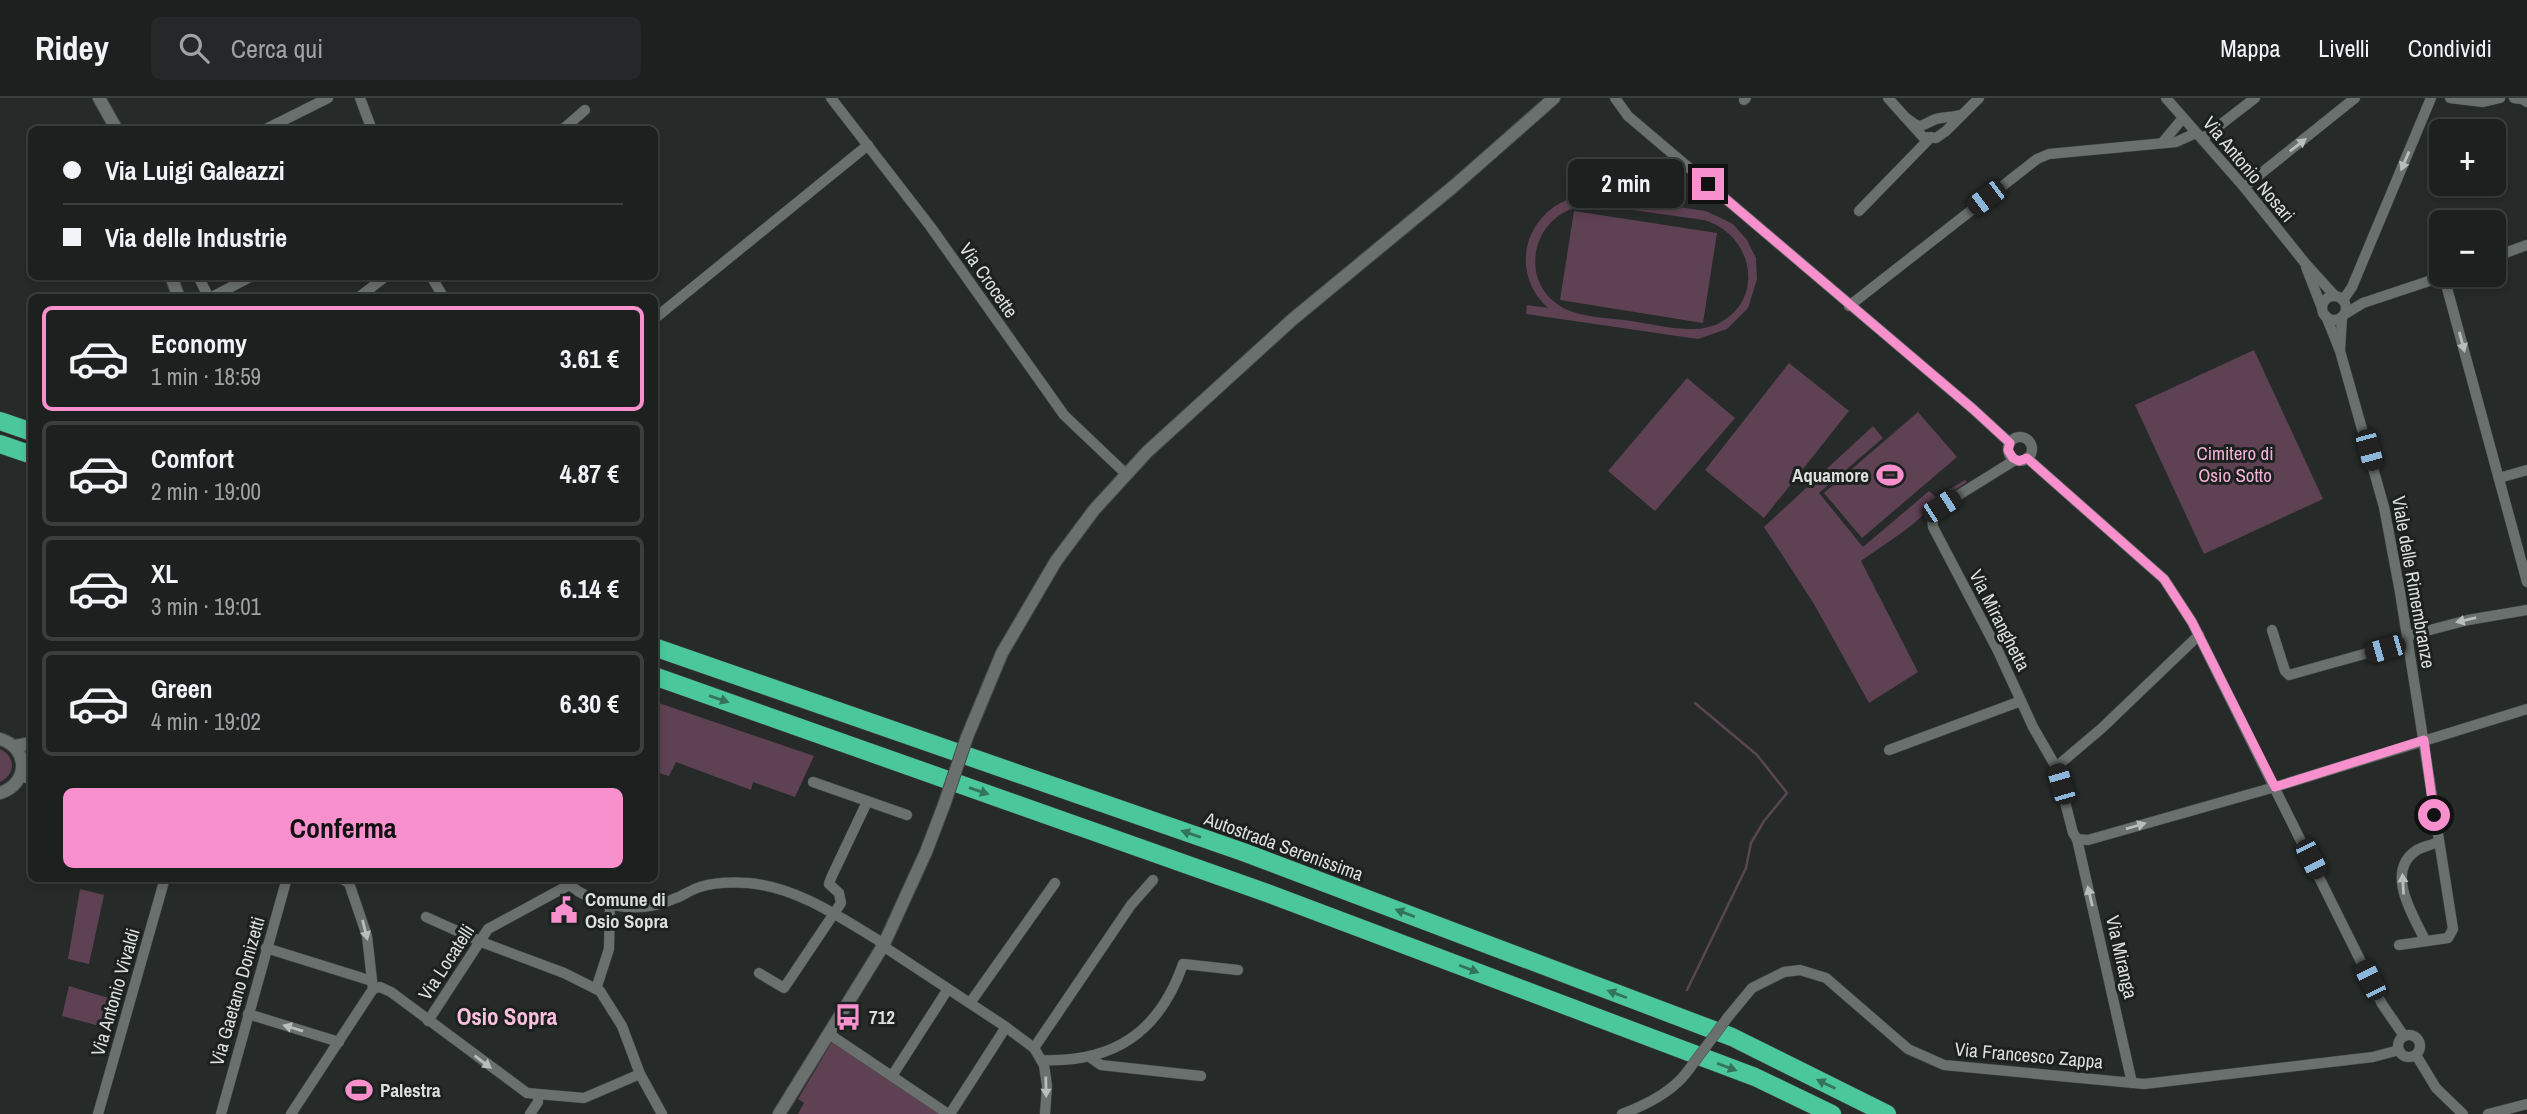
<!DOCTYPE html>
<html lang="it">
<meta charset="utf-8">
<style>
:root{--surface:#1c201f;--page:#252828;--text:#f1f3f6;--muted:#a0a3a4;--line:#3a3e3d;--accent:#f790cd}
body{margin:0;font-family:"Archivo Narrow",sans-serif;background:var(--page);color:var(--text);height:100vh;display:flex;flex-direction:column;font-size:26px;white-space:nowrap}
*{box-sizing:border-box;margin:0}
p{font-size:23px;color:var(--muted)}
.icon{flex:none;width:38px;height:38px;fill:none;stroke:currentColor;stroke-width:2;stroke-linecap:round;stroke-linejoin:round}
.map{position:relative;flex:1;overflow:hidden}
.side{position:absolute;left:28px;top:196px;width:630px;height:588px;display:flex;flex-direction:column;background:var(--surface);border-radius:10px;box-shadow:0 4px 10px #0003,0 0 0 2px var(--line)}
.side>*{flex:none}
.guide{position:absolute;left:28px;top:28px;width:630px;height:154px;border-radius:10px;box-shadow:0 4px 10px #0003,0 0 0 2px var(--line);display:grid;align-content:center;height:154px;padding:0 35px;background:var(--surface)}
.buttons{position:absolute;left:2429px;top:21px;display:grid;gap:14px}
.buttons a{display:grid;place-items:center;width:77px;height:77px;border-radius:10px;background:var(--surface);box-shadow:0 4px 10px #0003,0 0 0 2px var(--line);font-size:35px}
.end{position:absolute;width:32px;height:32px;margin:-16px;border:9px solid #f790cd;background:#111;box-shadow:0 0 0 4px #111}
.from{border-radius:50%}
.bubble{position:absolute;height:49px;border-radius:10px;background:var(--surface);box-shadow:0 4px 10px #0003,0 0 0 2px var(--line);font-size:23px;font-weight:800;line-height:49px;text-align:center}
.car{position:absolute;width:21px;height:42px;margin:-21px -10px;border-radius:9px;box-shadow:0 0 5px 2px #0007;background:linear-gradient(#222 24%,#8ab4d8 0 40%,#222 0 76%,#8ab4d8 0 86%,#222 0)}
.guide b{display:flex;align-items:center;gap:24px;height:66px;font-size:26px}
.guide b+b{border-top:2px solid var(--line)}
.guide i{width:18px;height:18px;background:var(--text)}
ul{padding:12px 0 0;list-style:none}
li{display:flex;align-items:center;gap:21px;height:105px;margin:0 14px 10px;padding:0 21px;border:4px solid var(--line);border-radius:10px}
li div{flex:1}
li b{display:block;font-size:26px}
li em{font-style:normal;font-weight:800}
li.active{border-color:var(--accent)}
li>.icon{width:63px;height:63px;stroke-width:1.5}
.cta{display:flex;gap:14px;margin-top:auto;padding:14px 35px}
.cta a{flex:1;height:80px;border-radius:10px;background:var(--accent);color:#111;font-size:28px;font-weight:800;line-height:80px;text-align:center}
header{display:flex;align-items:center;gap:42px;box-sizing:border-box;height:98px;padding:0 35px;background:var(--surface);border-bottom:2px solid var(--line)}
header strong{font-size:33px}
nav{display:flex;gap:38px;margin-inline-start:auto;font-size:24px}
.search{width:490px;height:63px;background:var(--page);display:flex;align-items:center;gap:18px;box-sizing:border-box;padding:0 24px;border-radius:10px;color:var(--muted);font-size:26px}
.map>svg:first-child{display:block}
</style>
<header>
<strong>Ridey</strong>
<div class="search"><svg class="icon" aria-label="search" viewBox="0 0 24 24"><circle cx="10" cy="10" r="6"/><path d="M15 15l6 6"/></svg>Cerca qui</div>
<nav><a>Mappa</a><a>Livelli</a><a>Condividi</a></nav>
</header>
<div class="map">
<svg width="2527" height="1016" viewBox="0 0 2527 1016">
<rect width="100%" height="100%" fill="#262b29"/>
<g fill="#5e4152" fill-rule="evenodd">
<path d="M1596,97L1706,113L1733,126L1747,142L1756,160L1757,181L1748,210L1727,231L1698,241L1526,216L1527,207L1548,210C1501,167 1534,95 1596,97ZM1596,107L1704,122C1754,136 1767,205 1715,227C1709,229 1702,231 1695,231C1674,232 1652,226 1631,223C1612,220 1591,220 1573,214C1511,193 1530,105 1596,107Z"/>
<polygon points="1574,113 1717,135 1703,225 1560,202"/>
<polygon points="2254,252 2323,401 2204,456 2135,307"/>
<polygon points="1789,265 1849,313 1764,420 1705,372"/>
<polygon points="1687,280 1735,320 1655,413 1608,373"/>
<polygon points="1918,314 1957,359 1862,440 1824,395"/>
<path d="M1873,328L1883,340L1819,395L1863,449L1929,393L1936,399L1965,382L1967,384L1929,409C1922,424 1877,451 1861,463L1918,574L1869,605L1814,506L1764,429Z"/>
<polygon points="659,605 814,658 795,699 753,684 751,692 676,664 669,678 655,674 655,612"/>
<path d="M0,651C16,659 16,676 0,684Z"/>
<polygon points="80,791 104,797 89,866 68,861"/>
<polygon points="69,888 115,902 107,930 62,918"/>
<polygon points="833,942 943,1016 798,1016 804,1005 798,1001"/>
</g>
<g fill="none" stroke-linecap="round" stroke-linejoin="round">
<polyline stroke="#5a4552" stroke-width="2.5" points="1687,892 1746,770 1751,745 1764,723 1787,695 1757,657 1695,605"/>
<defs>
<g id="minor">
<polyline points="360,0 372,32"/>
<polyline points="831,0 930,128 1064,317 1126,376"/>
<polyline points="1615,0 1628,18 1973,311 2010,345"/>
<polyline points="1888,0 1905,19"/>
<polyline points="2166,0 2244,89 2305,165 2335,198"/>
<polyline points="2450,0 2483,4 2500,0"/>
<polyline points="2514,0 2522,1 2527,4"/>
<polyline points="1744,2 1746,0"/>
<path d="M1960,17C1952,19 1944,19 1936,21C1918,28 1923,33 1905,19L1923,39L1936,40L1946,33L1979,0"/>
<polyline points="264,32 328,0"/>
<polyline points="562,32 585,12"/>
<polyline points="2202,41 2255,0"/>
<polyline points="2163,44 2183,20"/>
<polyline points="2244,89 2355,0"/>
<polyline points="1859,113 1931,39"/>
<polyline points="2494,159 2527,147"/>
<polyline points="2306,169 2322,210"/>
<polyline points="198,178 209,200"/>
<polyline points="431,178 444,200"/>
<polyline points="2444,179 2527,484"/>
<circle cx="2334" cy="210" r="12"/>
<polyline points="210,200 252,178"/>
<polyline points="358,200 386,178"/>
<polyline points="2343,202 2352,189 2431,0"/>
<polyline points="1849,208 2037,61 2049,56 2176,44 2196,35"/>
<polyline points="2345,216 2363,205 2447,177"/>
<polyline points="2326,218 2340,253 2384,409 2400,494 2453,831 2448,840 2399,847"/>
<polyline points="654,221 868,47"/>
<polyline points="2340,252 2342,219"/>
<circle cx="2020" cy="351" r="12"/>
<polyline points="2027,360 2164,481 2192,524 2382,906 2404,938"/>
<polyline points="2015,362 1941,408 1932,418 1933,429 1998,553 2033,629 2056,669 2073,735 2077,741 2088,742 2275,689 2527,611"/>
<polyline points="2499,380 2527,372"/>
<polyline points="2272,532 2285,573 2289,577 2407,544"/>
<polyline points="2407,538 2468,522 2527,512"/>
<polyline points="1889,652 2021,603"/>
<polyline points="2056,669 2102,630 2199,537"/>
<polyline points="21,678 32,682"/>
<polyline points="813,684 907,717"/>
<polyline points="2077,741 2132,985"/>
<path d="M563,780C573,792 584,798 599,803C625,812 650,812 676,800C684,797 692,791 700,789C716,784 731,784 748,785C796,789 838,818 878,842L883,848L1003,927L1034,950L1044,967L1047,988L1045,1016"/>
<polyline points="426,819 484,845 564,875 600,893 622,928 640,976 662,1016"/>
<path d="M2425,842C2413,817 2384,773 2417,752C2423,749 2431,747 2438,744"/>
<polyline points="266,850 372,883"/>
<polyline points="759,875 784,890 841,805 839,795 829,786 831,780 867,704"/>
<polyline points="373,891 380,889 391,894 527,995 584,1000 640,976"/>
<polyline points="596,891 609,851 610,807"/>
<polyline points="970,905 1055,785"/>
<polyline points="248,916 339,944"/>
<polyline points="1728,919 1752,890 1784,874 1800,872 1826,880 1908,951 1944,967 2144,986 2373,959 2399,952"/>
<polyline points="428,923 488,831 569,787"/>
<polyline points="829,936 948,1016"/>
<circle cx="2409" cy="948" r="11"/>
<polyline points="1034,950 1131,807 1153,782"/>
<polyline points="2416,957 2436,990 2463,1016"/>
<polyline points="1091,960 1101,967 1201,978"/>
<path d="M1041,962C1113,965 1159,935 1183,866L1238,872"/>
<polyline points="892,978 948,891"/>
<polyline points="98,1016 165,780"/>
<polyline points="221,1016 287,780"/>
<polyline points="291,1016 373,891 367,838 349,785 340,780"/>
<polyline points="530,1016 538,1004 538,997"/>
<polyline points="950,1016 1006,929"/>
<path d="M1622,1016C1646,1007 1672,994 1687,974"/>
<polyline points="2488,1016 2527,1006"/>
</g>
<g id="tertiary">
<polyline points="99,0 117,32"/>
<polyline points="171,178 179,200"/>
<polyline points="967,639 1002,555 1056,463 1094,412 1147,354 1293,221 1454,88 1554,0"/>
<path d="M0,641C30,650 29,686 0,695"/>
<polyline points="15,648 32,645"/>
<polyline points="779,1016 883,848 926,754 944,707"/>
</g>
<g id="motorway">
<polyline points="0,323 32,334"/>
<polyline points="0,346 32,357"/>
<polyline points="654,549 1246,755 1732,939 1887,1016"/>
<polyline points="654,578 1267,795 1755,979 1832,1016"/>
</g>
</defs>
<use href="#minor" stroke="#444946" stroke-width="11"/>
<use href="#tertiary" stroke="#444946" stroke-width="14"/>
<use href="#motorway" stroke="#444946" stroke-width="19"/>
<use href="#minor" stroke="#6a706d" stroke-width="10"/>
<use href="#tertiary" stroke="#6a706d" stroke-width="12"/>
<use href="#motorway" stroke="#4bc89b" stroke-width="18"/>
<defs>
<polyline id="minor-bridge" points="1687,974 1728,919"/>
<polyline id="tertiary-bridge" points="944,707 967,639"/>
</defs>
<use href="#minor-bridge" stroke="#444946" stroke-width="11" stroke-linecap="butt"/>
<use href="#tertiary-bridge" stroke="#444946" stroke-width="14" stroke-linecap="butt"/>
<use href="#minor-bridge" stroke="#6a706d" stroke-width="10"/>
<use href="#tertiary-bridge" stroke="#6a706d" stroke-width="12"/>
</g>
<defs><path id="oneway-solid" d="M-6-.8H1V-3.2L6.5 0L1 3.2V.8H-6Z" transform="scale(1.75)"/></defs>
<g fill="#b9bebb">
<use href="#oneway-solid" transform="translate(2298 47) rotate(-38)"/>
<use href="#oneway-solid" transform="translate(2405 63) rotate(113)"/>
<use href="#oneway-solid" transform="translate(2462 244) rotate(75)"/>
<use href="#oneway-solid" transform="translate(2466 522) rotate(167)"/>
<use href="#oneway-solid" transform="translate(2136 728) rotate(-16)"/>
<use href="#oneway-solid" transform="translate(2403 786) rotate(-93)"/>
<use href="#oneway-solid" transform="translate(2090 798) rotate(-103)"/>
<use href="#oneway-solid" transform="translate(365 832) rotate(76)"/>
<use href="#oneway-solid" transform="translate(293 930) rotate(-163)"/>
<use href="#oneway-solid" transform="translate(483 964) rotate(37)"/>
<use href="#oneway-solid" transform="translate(1046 989) rotate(89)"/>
</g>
<g fill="#34745d">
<use href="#oneway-solid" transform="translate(719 601) rotate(19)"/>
<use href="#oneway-solid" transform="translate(979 693) rotate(19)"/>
<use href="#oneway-solid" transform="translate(1191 736) rotate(-161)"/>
<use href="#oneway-solid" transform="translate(1405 815) rotate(-159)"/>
<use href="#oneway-solid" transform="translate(1469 871) rotate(21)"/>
<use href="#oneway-solid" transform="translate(1617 896) rotate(-159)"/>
<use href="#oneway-solid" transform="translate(1727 969) rotate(21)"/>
<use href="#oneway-solid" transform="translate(1826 986) rotate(-154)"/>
</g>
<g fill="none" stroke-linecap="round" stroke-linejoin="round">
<polyline stroke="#f790cd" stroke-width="9" points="1708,86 1973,311 2010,345 2008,352 2013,360 2019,363 2027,360 2164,481 2192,524 2275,689 2424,642 2434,717"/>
</g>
<defs>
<symbol id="stadium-bare" viewBox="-9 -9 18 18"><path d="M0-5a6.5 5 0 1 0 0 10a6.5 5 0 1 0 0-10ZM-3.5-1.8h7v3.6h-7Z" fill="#f790cd" stroke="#1c211f" stroke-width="2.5" paint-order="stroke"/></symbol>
<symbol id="civic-bare" viewBox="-9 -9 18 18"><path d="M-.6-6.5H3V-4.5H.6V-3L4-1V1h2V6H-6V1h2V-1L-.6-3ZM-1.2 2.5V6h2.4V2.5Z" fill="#f790cd" stroke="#1c211f" stroke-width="2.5" paint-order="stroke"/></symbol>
<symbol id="bus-bare" viewBox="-9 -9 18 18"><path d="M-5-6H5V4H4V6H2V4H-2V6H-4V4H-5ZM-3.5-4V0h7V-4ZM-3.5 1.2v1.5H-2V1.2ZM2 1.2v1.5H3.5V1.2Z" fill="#f790cd" stroke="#1c211f" stroke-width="2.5" paint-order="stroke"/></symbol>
</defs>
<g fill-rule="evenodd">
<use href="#stadium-bare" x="1871" y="358" width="38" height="38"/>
<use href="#civic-bare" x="545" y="793" width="38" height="38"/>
<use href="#bus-bare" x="829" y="900" width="38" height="38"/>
<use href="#stadium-bare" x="340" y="973" width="38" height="38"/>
</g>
<g text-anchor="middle" stroke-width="6" stroke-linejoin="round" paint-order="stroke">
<g font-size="19" fill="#dbdfdd" stroke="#1c211f">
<text transform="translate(2249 71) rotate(50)" y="7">Via Antonio Nosari</text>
<text transform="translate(989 182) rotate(55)" y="7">Via Crocette</text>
<text transform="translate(2414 484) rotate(80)" y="7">Viale delle Rimembranze</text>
<text transform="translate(2000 522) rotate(63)" y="7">Via Miranghetta</text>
<text transform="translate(1284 748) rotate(20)" y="7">Autostrada Serenissima</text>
<text transform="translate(2122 859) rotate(77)" y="7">Via Miranga</text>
<text transform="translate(446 864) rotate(-57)" y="7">Via Locatelli</text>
<text transform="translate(237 893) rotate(-74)" y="7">Via Gaetano Donizetti</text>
<text transform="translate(115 894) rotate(-74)" y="7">Via Antonio Vivaldi</text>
<text transform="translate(2029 957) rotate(5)" y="7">Via Francesco Zappa</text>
</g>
<g font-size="19" fill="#f5b2d8" stroke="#1c211f">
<text x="2235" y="362">Cimitero di<tspan x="2235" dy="22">Osio Sotto</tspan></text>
</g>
<g font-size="19" font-weight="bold" fill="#dbdfdd" stroke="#1c211f" text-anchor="start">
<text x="1869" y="384" text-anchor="end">Aquamore</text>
<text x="585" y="808">Comune di<tspan x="585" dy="22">Osio Sopra</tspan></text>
<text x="869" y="926">712</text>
<text x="380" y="999">Palestra</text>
</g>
<g font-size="23" font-weight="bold" fill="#fbbfe0" stroke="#1c211f">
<text x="507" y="927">Osio Sopra</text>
</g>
</g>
</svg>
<div class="buttons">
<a>+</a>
<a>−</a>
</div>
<i class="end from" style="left:2434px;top:717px"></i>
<i class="end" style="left:1708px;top:86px"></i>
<div class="bubble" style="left:1568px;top:61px;width:116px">2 min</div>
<i class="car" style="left:1986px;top:100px;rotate:233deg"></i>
<i class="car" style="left:2369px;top:352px;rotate:165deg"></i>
<i class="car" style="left:1941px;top:408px;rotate:57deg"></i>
<i class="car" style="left:2385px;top:551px;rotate:254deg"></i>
<i class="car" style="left:2061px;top:686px;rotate:344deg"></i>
<i class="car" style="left:2311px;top:761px;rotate:154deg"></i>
<i class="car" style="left:2370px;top:882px;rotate:334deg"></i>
<div class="guide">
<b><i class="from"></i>Via Luigi Galeazzi</b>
<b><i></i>Via delle Industrie</b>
</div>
<section class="side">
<ul>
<li class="active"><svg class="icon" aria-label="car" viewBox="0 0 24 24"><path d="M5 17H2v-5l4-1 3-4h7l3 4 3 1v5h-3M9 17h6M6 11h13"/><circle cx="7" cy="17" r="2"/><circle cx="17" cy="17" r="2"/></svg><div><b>Economy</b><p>1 min · 18:59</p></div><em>3.61 €</em></li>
<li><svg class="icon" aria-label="car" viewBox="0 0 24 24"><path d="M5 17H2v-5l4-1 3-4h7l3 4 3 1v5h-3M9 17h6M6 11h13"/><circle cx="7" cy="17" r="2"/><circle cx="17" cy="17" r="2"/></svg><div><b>Comfort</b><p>2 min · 19:00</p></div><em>4.87 €</em></li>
<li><svg class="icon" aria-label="car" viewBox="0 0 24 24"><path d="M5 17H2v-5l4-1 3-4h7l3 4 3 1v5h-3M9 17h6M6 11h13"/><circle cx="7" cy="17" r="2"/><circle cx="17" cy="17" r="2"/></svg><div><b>XL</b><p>3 min · 19:01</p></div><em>6.14 €</em></li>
<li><svg class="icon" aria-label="car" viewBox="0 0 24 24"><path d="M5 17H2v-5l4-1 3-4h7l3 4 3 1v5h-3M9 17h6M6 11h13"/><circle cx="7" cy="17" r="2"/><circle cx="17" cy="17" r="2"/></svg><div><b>Green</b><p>4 min · 19:02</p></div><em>6.30 €</em></li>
</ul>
<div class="cta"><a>Conferma</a></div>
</section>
</div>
